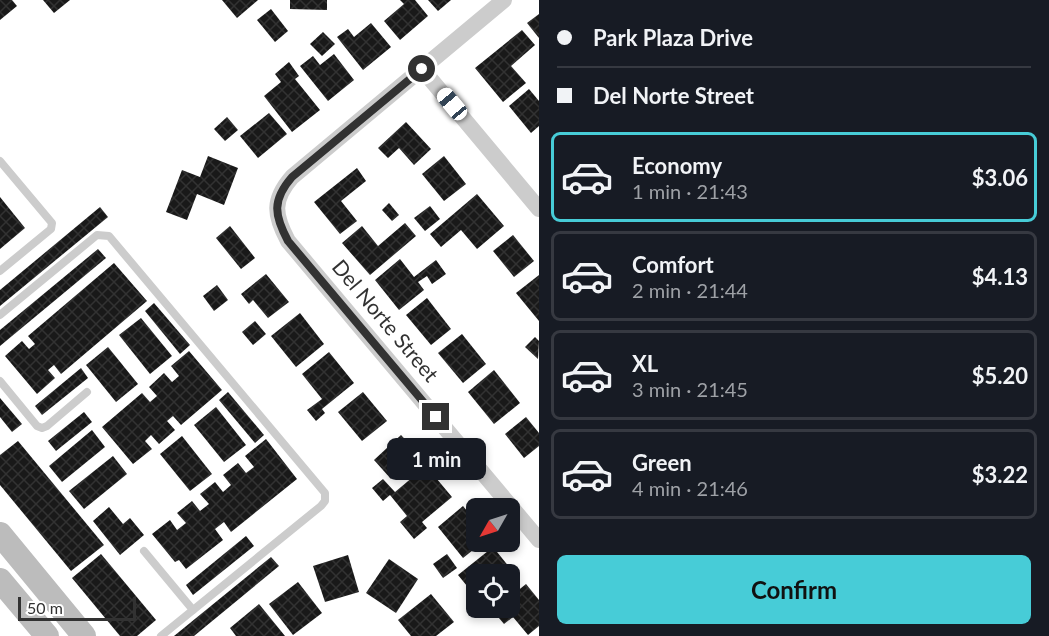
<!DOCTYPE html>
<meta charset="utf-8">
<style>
:root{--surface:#171b24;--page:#242831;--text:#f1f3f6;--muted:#9ea1a6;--line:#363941;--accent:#47ccd7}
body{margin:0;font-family:Lato,sans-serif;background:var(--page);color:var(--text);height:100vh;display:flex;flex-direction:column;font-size:22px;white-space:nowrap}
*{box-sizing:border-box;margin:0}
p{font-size:20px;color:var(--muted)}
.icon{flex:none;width:33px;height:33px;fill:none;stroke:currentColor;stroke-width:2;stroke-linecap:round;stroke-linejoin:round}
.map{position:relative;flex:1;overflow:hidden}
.panel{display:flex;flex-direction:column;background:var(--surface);width:510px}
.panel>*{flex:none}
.top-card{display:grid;align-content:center;height:132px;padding:0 18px;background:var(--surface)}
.needle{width:39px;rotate:231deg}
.tools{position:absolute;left:466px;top:498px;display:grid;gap:12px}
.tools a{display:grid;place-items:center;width:54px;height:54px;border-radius:9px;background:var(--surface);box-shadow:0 3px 9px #0003;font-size:30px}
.scale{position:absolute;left:18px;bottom:15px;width:118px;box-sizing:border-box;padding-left:6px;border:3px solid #323232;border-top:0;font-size:16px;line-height:21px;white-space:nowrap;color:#323232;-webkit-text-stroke:4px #fff;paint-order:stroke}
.end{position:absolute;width:27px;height:27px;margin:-14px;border:8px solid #323232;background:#fff;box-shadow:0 0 0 3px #fff}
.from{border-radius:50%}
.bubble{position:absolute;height:42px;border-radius:9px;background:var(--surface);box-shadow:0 3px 9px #0003;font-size:20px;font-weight:700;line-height:42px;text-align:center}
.car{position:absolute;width:18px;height:36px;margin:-18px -9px;border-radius:8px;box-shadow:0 0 4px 2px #0007;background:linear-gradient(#fff 24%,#345 0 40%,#fff 0 76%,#345 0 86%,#fff 0)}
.top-card b{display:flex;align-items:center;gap:21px;height:57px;font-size:22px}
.top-card b+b{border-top:2px solid var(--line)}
.top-card i{width:15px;height:15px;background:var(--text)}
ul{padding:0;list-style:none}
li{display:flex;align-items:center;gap:18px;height:90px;margin:0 12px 9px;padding:0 6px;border:3px solid var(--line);border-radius:9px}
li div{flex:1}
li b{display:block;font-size:22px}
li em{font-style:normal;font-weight:700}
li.selected{border-color:var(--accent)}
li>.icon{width:54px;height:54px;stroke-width:1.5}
.action{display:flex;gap:12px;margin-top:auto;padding:12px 18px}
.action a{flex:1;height:69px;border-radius:9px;background:var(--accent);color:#111;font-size:24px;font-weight:700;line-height:69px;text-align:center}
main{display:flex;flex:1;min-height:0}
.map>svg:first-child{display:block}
</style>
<main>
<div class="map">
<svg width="539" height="636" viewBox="0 0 539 636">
<defs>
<pattern id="building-cross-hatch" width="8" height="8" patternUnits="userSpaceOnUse" patternTransform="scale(1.5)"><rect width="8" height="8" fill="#191919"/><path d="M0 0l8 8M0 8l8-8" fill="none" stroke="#323232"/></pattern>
</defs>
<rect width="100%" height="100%" fill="#fff"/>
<g fill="url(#building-cross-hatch)">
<polygon points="0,0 12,0 17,6 0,20"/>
<polygon points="43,0 70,0 54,13"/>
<polygon points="222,0 258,0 237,18"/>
<polygon points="290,0 327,0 327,10 290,9"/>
<polygon points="400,0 415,0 428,16 400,40 384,21 404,4"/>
<polygon points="428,0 451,0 438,11"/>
<polygon points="271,9 288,31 275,42 257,20"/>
<polygon points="539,14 539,38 527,23"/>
<polygon points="371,23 391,47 363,70 337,37 348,29 354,37"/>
<polygon points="522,30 535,45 511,66 526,83 503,102 475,68"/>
<polygon points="323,32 335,44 322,56 310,44"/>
<polygon points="334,54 354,80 328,101 300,66 313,56 320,65"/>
<polygon points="289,62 299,76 295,79 320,110 292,132 264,96 281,82 275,74"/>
<polygon points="529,89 539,101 539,126 531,133 509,106"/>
<polygon points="269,113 287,134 258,158 240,136"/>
<polygon points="227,117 238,130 225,141 214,129"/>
<polygon points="406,122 431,149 414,165 399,148 388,158 378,148"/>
<polygon points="208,156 238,168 224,205 197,194 187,220 166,212 182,170 200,177"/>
<polygon points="444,156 466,184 444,201 422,174"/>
<polygon points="357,168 366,181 341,201 357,221 340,234 314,202"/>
<polygon points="477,194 504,226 477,249 461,230 441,247 430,234"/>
<polygon points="0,197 25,228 0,249"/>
<polygon points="389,203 399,215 392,221 382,210"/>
<polygon points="430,206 440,219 425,231 414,218"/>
<polygon points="100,207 108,217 0,306 0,290"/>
<polygon points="405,223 416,236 370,275 342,243 362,226 378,246"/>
<polygon points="230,226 255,258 241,269 216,238"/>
<polygon points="513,235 534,261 514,277 493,251"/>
<polygon points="98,249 106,258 0,346 0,330"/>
<polygon points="400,259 414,277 436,260 446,274 432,284 427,276 418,282 424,290 399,310 375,280"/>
<polygon points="114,263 147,301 61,374 54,365 48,370 55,378 37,394 5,356 22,341 29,349 35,344 28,336"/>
<polygon points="266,274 289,302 268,318 253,300 249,304 241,294"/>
<polygon points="539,275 539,321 516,293"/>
<polygon points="217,285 228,300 214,311 203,296"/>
<polygon points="427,298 451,329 431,345 406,315"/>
<polygon points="154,303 190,345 180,354 145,311"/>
<polygon points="300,313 324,344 296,367 271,336"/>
<polygon points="141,318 172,356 150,374 119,335"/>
<polygon points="255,321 266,334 253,345 242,332"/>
<polygon points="462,334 486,364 463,383 438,353"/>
<polygon points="535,337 539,341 538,359 525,347"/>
<polygon points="108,347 138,384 116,402 86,365"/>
<polygon points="189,351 222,390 181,425 173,416 167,421 175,430 159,444 151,435 145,441 152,449 133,464 102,427 142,393 150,402 157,396 149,387 164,373 172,382 179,376 171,366"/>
<polygon points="329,352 354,383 322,409 325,413 316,421 307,410 322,399 302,374"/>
<polygon points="81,368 88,378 42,415 35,406"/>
<polygon points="494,370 520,403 494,424 468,392"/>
<polygon points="228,392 264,435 255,443 219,400"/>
<polygon points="363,392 387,421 362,441 338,412"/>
<polygon points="0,398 22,424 12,432 0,417"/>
<polygon points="216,407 246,445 224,462 194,425"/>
<polygon points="84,412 92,422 56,451 48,441"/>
<polygon points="526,417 539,433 539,446 524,458 505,434"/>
<polygon points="92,430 105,447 62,482 49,466"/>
<polygon points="401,435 419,454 391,479 374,460"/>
<polygon points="182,436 212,474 190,491 160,454"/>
<polygon points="266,439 297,479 231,532 224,522 215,529 223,540 186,569 179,560 175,562 152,534 170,520 177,530 186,523 177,513 192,501 200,511 209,504 200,494 215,482 223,492 231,485 223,475 238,463 246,473 254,467 245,456"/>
<polygon points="18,441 104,545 71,571 0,485 0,455"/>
<polygon points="113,456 127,474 84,509 69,491"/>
<polygon points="426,466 452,497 422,522 427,528 414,539 400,522 407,516 390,495 383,501 372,488 383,479 395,492"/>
<polygon points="463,506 477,523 477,542 483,542 463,558 438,527"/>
<polygon points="109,507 123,524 130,518 144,535 120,555 93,521"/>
<polygon points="246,536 254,546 193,595 186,585"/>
<polygon points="493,547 518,578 510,584 510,574 477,574 476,597 458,575"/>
<polygon points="101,554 156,620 137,636 120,636 72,578"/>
<polygon points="447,554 457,568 443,578 433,564"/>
<polygon points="348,555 359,592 325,602 313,566"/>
<polygon points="271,557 279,566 194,636 174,636"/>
<polygon points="389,559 418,579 396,613 366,593"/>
<polygon points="298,582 322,613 293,635 269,604"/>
<polygon points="526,584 539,600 539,626 528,635 513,617 504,624 493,611 497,608 510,608 510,597"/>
<polygon points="431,594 454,622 436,636 411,636 398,620"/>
<polygon points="259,604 285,636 236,636 230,628"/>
</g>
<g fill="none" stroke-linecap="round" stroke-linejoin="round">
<g stroke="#ccc" stroke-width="8">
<polyline points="0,161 52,223 51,229 0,271"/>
<polyline points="0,315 97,235 109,236 325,493 325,501 321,506 161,636"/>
<polyline points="0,381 37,426 42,428 47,426 87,392"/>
<polyline points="144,551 193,610"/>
</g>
<g stroke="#ccc" stroke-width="16">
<path d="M504,0L292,177C272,200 274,215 288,241L539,540"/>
<polyline points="422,69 539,209"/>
</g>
<g stroke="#bcbcbc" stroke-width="24">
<polyline points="0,534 84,636"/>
<polyline points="0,580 47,636"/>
</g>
</g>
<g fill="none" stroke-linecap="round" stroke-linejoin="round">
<path stroke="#323232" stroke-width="8" d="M422,69L292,177C272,200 274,215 288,241L436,417"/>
</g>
<g text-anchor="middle" stroke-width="6" stroke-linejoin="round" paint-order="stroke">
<g font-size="21" fill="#323232" stroke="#fff">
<text transform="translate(385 321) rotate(50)" y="7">Del Norte Street</text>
</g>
</g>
</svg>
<div class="tools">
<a><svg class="needle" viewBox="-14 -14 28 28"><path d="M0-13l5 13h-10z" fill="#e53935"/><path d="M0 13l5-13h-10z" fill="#9ea1a6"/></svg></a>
<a><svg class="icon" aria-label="locate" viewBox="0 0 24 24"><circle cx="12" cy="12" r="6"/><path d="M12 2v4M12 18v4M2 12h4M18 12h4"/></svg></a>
</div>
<div class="scale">50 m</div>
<i class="end from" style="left:422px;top:69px"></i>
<i class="end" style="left:436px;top:417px"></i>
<div class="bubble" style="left:387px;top:438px;width:99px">1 min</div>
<i class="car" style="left:452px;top:104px;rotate:320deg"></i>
</div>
<section class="panel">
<div class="top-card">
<b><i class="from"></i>Park Plaza Drive</b>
<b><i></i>Del Norte Street</b>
</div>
<ul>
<li class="selected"><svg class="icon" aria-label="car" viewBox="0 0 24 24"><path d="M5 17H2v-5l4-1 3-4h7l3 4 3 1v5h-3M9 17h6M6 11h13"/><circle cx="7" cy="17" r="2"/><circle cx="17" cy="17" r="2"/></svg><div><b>Economy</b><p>1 min · 21:43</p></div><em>$3.06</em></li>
<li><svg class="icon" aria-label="car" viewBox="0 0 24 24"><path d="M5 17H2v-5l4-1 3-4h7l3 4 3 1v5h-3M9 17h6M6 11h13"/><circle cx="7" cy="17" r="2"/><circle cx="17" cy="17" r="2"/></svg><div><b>Comfort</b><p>2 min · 21:44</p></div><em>$4.13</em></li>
<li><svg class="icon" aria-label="car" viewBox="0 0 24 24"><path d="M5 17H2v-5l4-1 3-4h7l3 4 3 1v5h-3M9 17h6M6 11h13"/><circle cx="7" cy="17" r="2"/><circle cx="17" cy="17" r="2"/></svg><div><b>XL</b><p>3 min · 21:45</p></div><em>$5.20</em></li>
<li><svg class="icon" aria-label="car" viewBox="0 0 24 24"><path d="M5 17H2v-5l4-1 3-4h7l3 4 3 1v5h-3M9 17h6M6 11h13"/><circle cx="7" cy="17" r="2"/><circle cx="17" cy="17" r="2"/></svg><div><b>Green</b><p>4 min · 21:46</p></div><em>$3.22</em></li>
</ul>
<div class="action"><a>Confirm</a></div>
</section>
</main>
